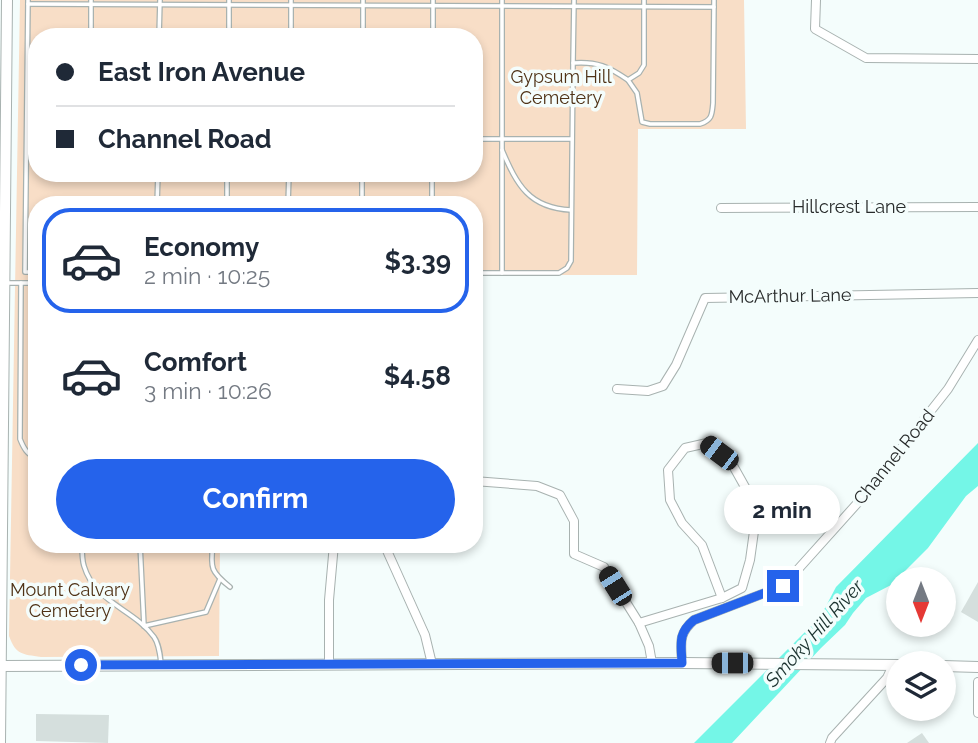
<!DOCTYPE html>
<meta charset="utf-8">
<style>
:root{--surface:#fff;--page:#f6f6f7;--text:#1f2937;--muted:#747a83;--line:#e0e1e3;--accent:#2563eb}
body{margin:0;font-family:Raleway,sans-serif;background:var(--page);color:var(--text);height:100vh;display:flex;flex-direction:column;font-size:26px;white-space:nowrap}
*{box-sizing:border-box;margin:0}
p{font-size:23px;color:var(--muted)}
.icon{flex:none;width:38px;height:38px;fill:none;stroke:currentColor;stroke-width:2;stroke-linecap:round;stroke-linejoin:round}
.map{position:relative;flex:1;overflow:hidden}
.drawer{position:absolute;left:28px;top:196px;width:455px;height:357px;display:flex;flex-direction:column;background:var(--surface);border-radius:28px;box-shadow:0 4px 10px #0003}
.drawer>*{flex:none}
.hud{position:absolute;left:28px;top:28px;width:455px;height:154px;border-radius:28px;box-shadow:0 4px 10px #0003;display:grid;align-content:center;height:154px;padding:0 28px;background:var(--surface)}
.needle{width:46px;rotate:180deg}
.fabs{position:absolute;left:886px;top:567px;display:grid;gap:14px}
.fabs a{display:grid;place-items:center;width:70px;height:70px;border-radius:50%;background:var(--surface);box-shadow:0 4px 10px #0003;font-size:35px}
.end{position:absolute;width:32px;height:32px;margin:-16px;border:9px solid #2563eb;background:#fff;box-shadow:0 0 0 4px #fff}
.from{border-radius:50%}
.bubble{position:absolute;height:49px;border-radius:24px;background:var(--surface);box-shadow:0 4px 10px #0003;font-size:23px;font-weight:700;line-height:49px;text-align:center}
.car{position:absolute;width:21px;height:42px;margin:-21px -10px;border-radius:9px;box-shadow:0 0 5px 2px #0007;background:linear-gradient(#222 24%,#8ab4d8 0 40%,#222 0 76%,#8ab4d8 0 86%,#222 0)}
.hud b{display:flex;align-items:center;gap:24px;height:66px;font-size:26px}
.hud b+b{border-top:2px solid var(--line)}
.hud i{width:18px;height:18px;background:var(--text)}
ul{padding:12px 0 0;list-style:none}
li{display:flex;align-items:center;gap:21px;height:105px;margin:0 14px 10px;padding:0 14px;border:4px solid transparent;border-radius:28px}
li div{flex:1}
li b{display:block;font-size:26px}
li em{font-style:normal;font-weight:700}
li.active{border-color:var(--accent)}
li>.icon{width:63px;height:63px;stroke-width:1.5}
.button{display:flex;gap:14px;margin-top:auto;padding:14px 28px}
.button a{flex:1;height:80px;border-radius:42px;background:var(--accent);color:#fff;font-size:28px;font-weight:700;line-height:80px;text-align:center}
.map>svg:first-child{display:block}
</style>
<div class="map">
<svg width="978" height="743" viewBox="0 0 978 743">
<rect width="100%" height="100%" fill="#f4fdfc"/>
<path fill="#f8dec7" fill-rule="evenodd" d="M20,0H744L746,129H638L637,275H474V205H37V544H220L219,656L41,657C22,654 16,655 9,636ZM37,37H474V173H37Z"/>
<polygon fill="#74f6e7" points="978,443 978,486 966,496 928,548 891,585 866,598 853,613 845,625 821,648 732,743 694,743 814,623 825,608 836,587"/>
<g fill="#d5dfdd">
<polygon points="978,582 978,622 961,612"/>
<polygon points="36,714 109,715 108,743 36,741"/>
<polygon points="922,733 929,743 907,743"/>
</g>
<g fill="none" stroke-linecap="round" stroke-linejoin="round">
<defs>
<g id="service">
<polyline points="28,0 25,272 37,272"/>
<polyline points="28,4 714,7"/>
<polyline points="91,37 91,0"/>
<polyline points="159,37 160,0"/>
<polyline points="229,37 229,0"/>
<polyline points="291,37 291,0"/>
<polyline points="363,37 363,0"/>
<polyline points="433,37 433,0"/>
<polyline points="573,63 574,0"/>
<path d="M628,80L637,93L642,122L650,124H700C712,120 712,115 713,103L714,0"/>
<polyline points="474,139 572,139"/>
<polyline points="27,140 37,140"/>
<path d="M502,150C517,185 529,208 571,210"/>
<polyline points="157,205 158,173"/>
<polyline points="227,205 227,173"/>
<polyline points="288,205 289,173"/>
<polyline points="362,205 362,173"/>
<polyline points="432,205 432,173"/>
<path d="M474,273H559L567,268L571,261L573,63C597,61 609,67 628,80L639,73L644,65V0"/>
<polyline points="502,273 502,0"/>
<polyline points="7,283 37,283"/>
<path d="M21,283L20,439C24,449 27,454 37,459"/>
<path d="M82,544C82,551 82,560 84,566C95,603 134,609 154,637C159,644 160,654 161,663"/>
<polyline points="140,544 144,626 206,612 220,579"/>
<path d="M213,544C210,568 211,572 230,587"/>
</g>
<g id="minor">
<polyline points="816,0 815,29 866,58 978,59"/>
<polyline points="721,208 978,207"/>
<polyline points="617,389 648,391 663,386 676,365 705,298 978,293"/>
<polygon points="707,443 731,462 745,487 755,524 750,560 742,588 722,598 702,545 682,523 670,500 668,470 685,448"/>
<polyline points="474,481 537,486 560,495 574,521 574,554 604,567 639,623 649,646 652,663"/>
<polyline points="384,544 425,635 432,664"/>
<polyline points="639,623 722,598"/>
<path d="M682,663C681,643 678,634 694,620L783,586L862,498L948,389L978,340"/>
<polyline points="329,664 329,600 334,544"/>
<polyline points="978,682 978,713"/>
<polyline points="830,743 832,738 887,678 893,665"/>
</g>
<g id="tertiary">
<polyline points="1,666 682,663 898,665"/>
<polyline points="943,666 978,667"/>
<polyline points="0,743 7,0"/>
</g>
</defs>
<use href="#service" stroke="#a8b2b0" stroke-width="6"/>
<use href="#minor" stroke="#a8b2b0" stroke-width="10"/>
<use href="#tertiary" stroke="#a8b2b0" stroke-width="12"/>
<use href="#service" stroke="#fff" stroke-width="3.5"/>
<use href="#minor" stroke="#fff" stroke-width="8"/>
<use href="#tertiary" stroke="#fff" stroke-width="10"/>
</g>
<g fill="none" stroke-linecap="round" stroke-linejoin="round">
<path stroke="#2563eb" stroke-width="9" d="M81,665L682,663C681,643 678,633 694,620L783,586"/>
</g>
<g text-anchor="middle" stroke-width="7" stroke-linejoin="round" paint-order="stroke">
<g font-size="18" fill="#4f3216" stroke="#f4fdfc">
<text x="561" y="83">Gypsum Hill<tspan x="561" dy="21">Cemetery</tspan></text>
<text x="70" y="596">Mount Calvary<tspan x="70" dy="21">Cemetery</tspan></text>
</g>
<g font-size="18" fill="#282b2b" stroke="#f4fdfc">
<text x="849" y="213">Hillcrest Lane</text>
<text transform="translate(790 296) rotate(-1)" y="6">McArthur Lane</text>
<text transform="translate(894 457) rotate(-51)" y="6">Channel Road</text>
</g>
<g font-size="19" font-style="italic" fill="#1b322f" stroke="#f4fdfc">
<text transform="translate(814 633) rotate(-48)" y="7">Smoky Hill River</text>
</g>
</g>
</svg>
<div class="fabs">
<a><svg class="needle" viewBox="-14 -14 28 28"><path d="M0-13l5 13h-10z" fill="#e53935"/><path d="M0 13l5-13h-10z" fill="#747a83"/></svg></a>
<a><svg class="icon" aria-label="layers" viewBox="0 0 24 24"><path d="M12 4l9 5-9 5-9-5zM3 14l9 5 9-5"/></svg></a>
</div>
<i class="end from" style="left:81px;top:665px"></i>
<i class="end" style="left:783px;top:586px"></i>
<div class="bubble" style="left:724px;top:485px;width:116px">2 min</div>
<i class="car" style="left:719px;top:453px;rotate:307deg"></i>
<i class="car" style="left:615px;top:586px;rotate:328deg"></i>
<i class="car" style="left:732px;top:663px;rotate:270deg"></i>
<div class="hud">
<b><i class="from"></i>East Iron Avenue</b>
<b><i></i>Channel Road</b>
</div>
<section class="drawer">
<ul>
<li class="active"><svg class="icon" aria-label="car" viewBox="0 0 24 24"><path d="M5 17H2v-5l4-1 3-4h7l3 4 3 1v5h-3M9 17h6M6 11h13"/><circle cx="7" cy="17" r="2"/><circle cx="17" cy="17" r="2"/></svg><div><b>Economy</b><p>2 min · 10:25</p></div><em>$3.39</em></li>
<li><svg class="icon" aria-label="car" viewBox="0 0 24 24"><path d="M5 17H2v-5l4-1 3-4h7l3 4 3 1v5h-3M9 17h6M6 11h13"/><circle cx="7" cy="17" r="2"/><circle cx="17" cy="17" r="2"/></svg><div><b>Comfort</b><p>3 min · 10:26</p></div><em>$4.58</em></li>
</ul>
<div class="button"><a>Confirm</a></div>
</section>
</div>
